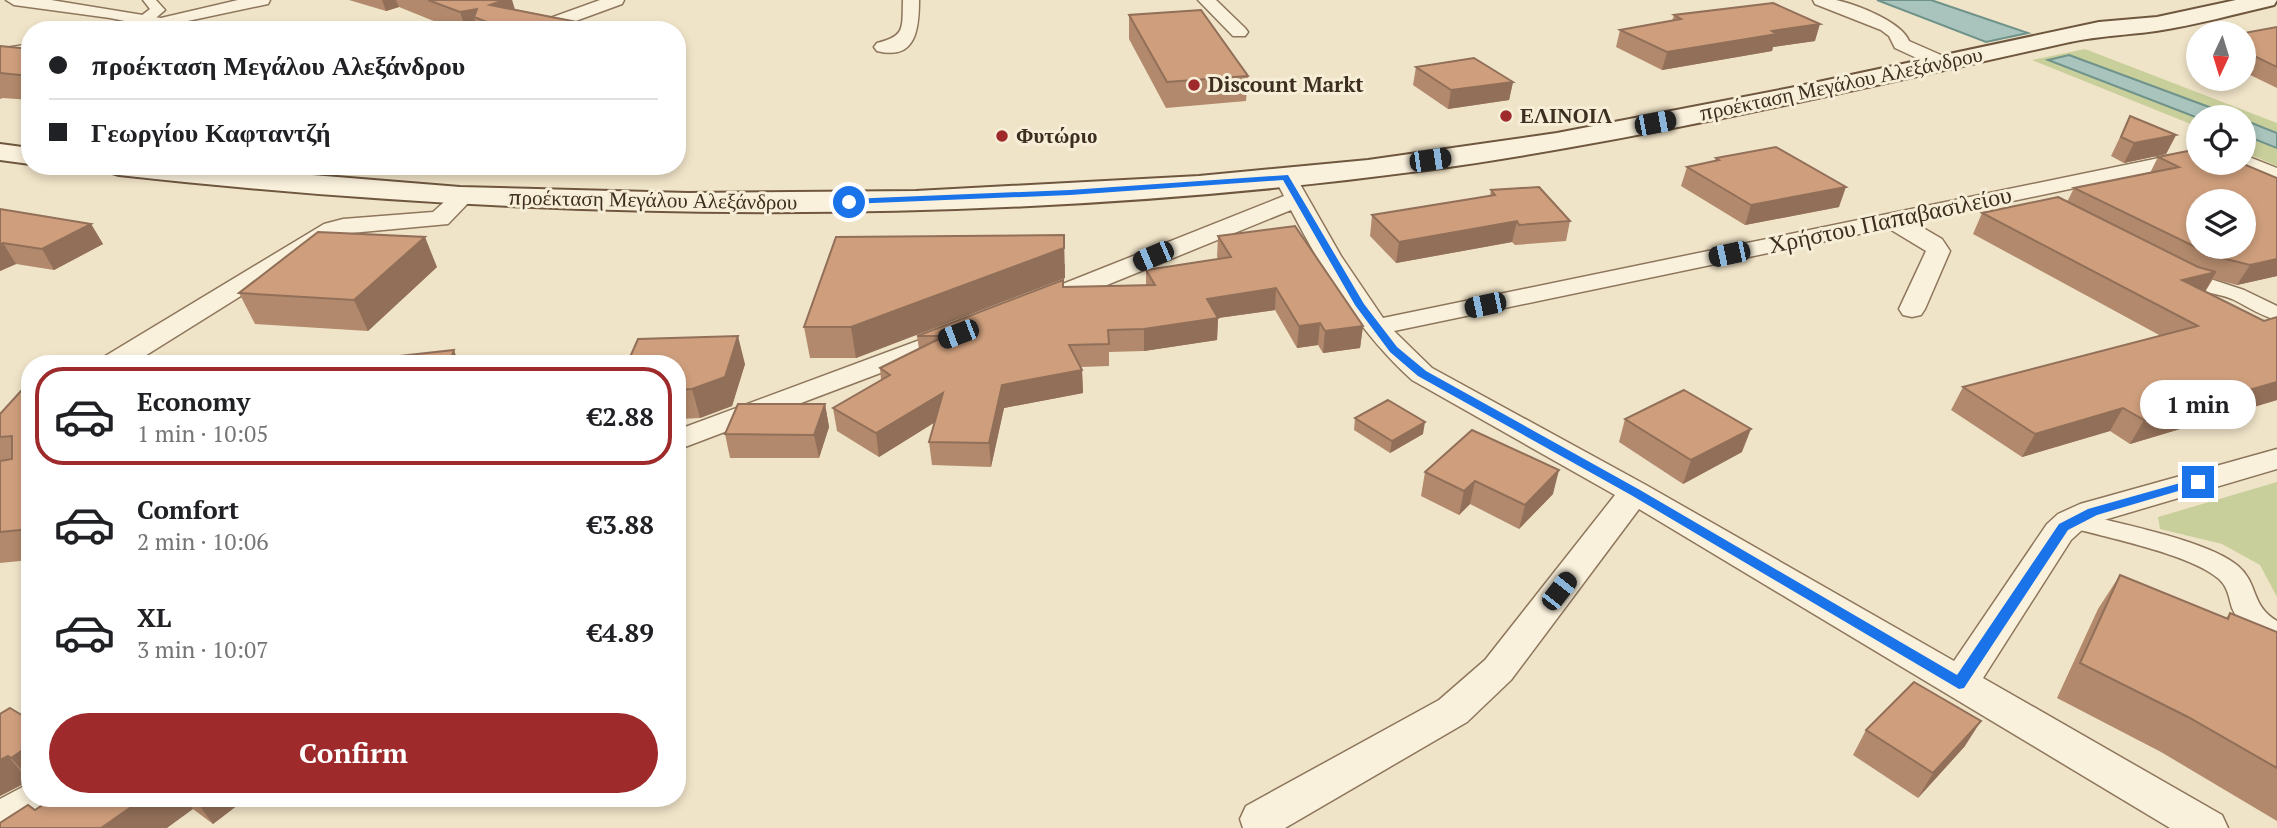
<!DOCTYPE html>
<meta charset="utf-8">
<style>
:root{--surface:#fff;--page:#f6f6f6;--text:#202124;--muted:#757577;--line:#e0e0e0;--accent:#9e2a2b}
body{margin:0;font-family:"PT Serif",serif;background:var(--page);color:var(--text);height:100vh;display:flex;flex-direction:column;font-size:26px;white-space:nowrap}
*{box-sizing:border-box;margin:0}
p{font-size:23px;color:var(--muted)}
.icon{flex:none;width:38px;height:38px;fill:none;stroke:currentColor;stroke-width:2;stroke-linecap:round;stroke-linejoin:round}
.map{position:relative;flex:1;overflow:hidden}
.sheet{position:absolute;left:21px;top:355px;width:665px;height:452px;display:flex;flex-direction:column;background:var(--surface);border-radius:28px;box-shadow:0 4px 10px #0003}
.sheet>*{flex:none}
.banner{position:absolute;left:21px;top:21px;width:665px;height:154px;border-radius:28px;box-shadow:0 4px 10px #0003;display:grid;align-content:center;height:154px;padding:0 28px;background:var(--surface)}
.needle{width:46px;rotate:184deg}
.tools{position:absolute;left:2186px;top:21px;display:grid;gap:14px}
.tools a{display:grid;place-items:center;width:70px;height:70px;border-radius:50%;background:var(--surface);box-shadow:0 4px 10px #0003;font-size:35px}
.end{position:absolute;width:32px;height:32px;margin:-16px;border:9px solid #1a73e8;background:#fff;box-shadow:0 0 0 4px #fff}
.from{border-radius:50%}
.bubble{position:absolute;height:49px;border-radius:24px;background:var(--surface);box-shadow:0 4px 10px #0003;font-size:23px;font-weight:800;line-height:49px;text-align:center}
.car{position:absolute;width:21px;height:42px;margin:-21px -10px;border-radius:9px;box-shadow:0 0 5px 2px #0007;background:linear-gradient(#222 24%,#8ab4d8 0 40%,#222 0 76%,#8ab4d8 0 86%,#222 0)}
.banner b{display:flex;align-items:center;gap:24px;height:66px;font-size:26px}
.banner b+b{border-top:2px solid var(--line)}
.banner i{width:18px;height:18px;background:var(--text)}
ul{padding:12px 0 0;list-style:none}
li{display:flex;align-items:center;gap:21px;height:98px;margin:0 14px 10px;padding:0 14px;border:4px solid transparent;border-radius:28px}
li div{flex:1}
li b{display:block;font-size:26px}
li em{font-style:normal;font-weight:800}
li.active{border-color:var(--accent)}
li>.icon{width:63px;height:63px;stroke-width:1.5}
.action{display:flex;gap:14px;margin-top:auto;padding:14px 28px}
.action a{flex:1;height:80px;border-radius:42px;background:var(--accent);color:#fff;font-size:28px;font-weight:800;line-height:80px;text-align:center}
.map>svg:first-child{display:block}
</style>
<div class="map">
<svg width="2277" height="828" viewBox="0 0 2277 828">
<rect width="100%" height="100%" fill="#f0e4c8"/>
<g fill="#c9cf9b">
<polygon points="2085,49 2277,123 2277,166 2244,152 2244,117 2198,117 2198,127 2032,60"/>
<polygon points="2277,482 2277,597 2260,565 2222,544 2160,529 2158,517"/>
</g>
<g fill="#a9c4bc" stroke="#6f938a" stroke-width="2">
<polygon points="1877,0 1931,0 2028,33 1986,42"/>
<polygon points="2069,55 2236,117 2198,118 2048,60"/>
<polygon points="2244,120 2277,133 2277,148 2244,135"/>
</g>
<g fill="none" stroke-linecap="round" stroke-linejoin="round">
<defs>
<g id="pedestrian">
<polygon points="143,0 156,0 165,10 151,22 141,22 141,16 150,9"/>
<path d="M2180,269L2244,290L2277,306V320C2261,316 2247,306 2232,299C2213,291 2183,292 2170,275Z"/>
<path d="M2074,512C2115,523 2208,540 2238,566C2259,584 2250,605 2277,621V645C2258,640 2240,627 2232,608C2229,598 2228,587 2219,579C2191,554 2104,537 2065,526L2061,520L2065,514Z"/>
</g>
<g id="minor">
<polygon points="6,0 51,0 161,18 238,0 270,0 268,4 183,22 203,26 206,30 169,30 110,18 14,5"/>
<polygon points="600,0 624,0 622,4 551,30 525,30 528,26"/>
<path d="M903,0H919C919,29 916,61 877,51L874,47L877,43C906,36 902,28 903,0Z"/>
<polygon points="1198,0 1216,0 1245,28 1248,32 1245,36 1233,36"/>
<path d="M1813,0C1820,0 1829,0 1836,0C1856,4 1902,22 1909,41L1950,59L1952,63L1950,67H1936L1895,48L1889,36L1881,30L1815,4Z"/>
<polygon points="30,44 30,55 0,61 0,49"/>
<path d="M2198,150V162L1913,222L1942,239L1950,251L1925,309L1921,315L1912,317L1903,315L1899,309L1926,251L1888,228L1394,331L1432,368L1646,485L1954,661L2047,524L2058,514L2080,504L2277,449V469L2104,520L2082,530L2071,540L1983,678L2222,815L2228,828H2170L1639,509L1511,680L1467,722L1285,828H1243L1240,819L1246,806L1439,700L1485,660L1615,495L1412,380C1359,332 1324,273 1291,210L1053,307L1044,309L1035,307L1031,301L1035,295L1284,196L1274,177L1277,172H1293L1296,177L1341,256L1383,318Z"/>
<polygon points="2244,155 2277,168 2277,183 2236,167 2234,163 2244,163"/>
<polygon points="463,190 471,192 474,197 448,224 340,234 132,364 98,364 102,358 324,224 343,219 433,212 455,192"/>
<polygon points="955,327 965,329 969,335 965,341 677,450 677,430"/>
<path d="M30,783V798H58C45,823 26,828 0,828V799Z"/>
</g>
<g id="secondary">
<path d="M2236,0H2277L2274,5C2235,14 2196,25 2156,31C2127,35 2099,36 2070,42C1857,89 1644,140 1427,170C996,228 550,223 119,175L109,172L105,166H200L460,187L688,193L916,191L1199,176L1368,160L1557,133L1790,88L2099,22L2157,17Z"/>
<polygon points="0,144 30,148 30,164 0,160"/>
</g>
</defs>
<use href="#pedestrian" stroke="#8d765c" stroke-width="3"/>
<use href="#minor" stroke="#8d765c" stroke-width="3"/>
<use href="#secondary" stroke="#6f573f" stroke-width="4"/>
<use href="#pedestrian" fill="#faf1dc" fill-rule="evenodd"/>
<use href="#minor" fill="#faf1dc" fill-rule="evenodd"/>
<use href="#secondary" fill="#faf1dc" fill-rule="evenodd"/>
</g>
<g fill="#b2896c">
<polygon points="349,0 512,0 515,9 618,30 456,30 399,7 386,11"/>
<polygon points="1129,15 1248,76 1246,101 1166,108 1129,39"/>
<polygon points="1674,15 1815,41 1773,47 1772,51 1662,70 1616,47 1620,30 1672,21"/>
<polygon points="2277,27 2277,88 2244,72 2244,33"/>
<polygon points="0,46 30,49 30,100 3,98 0,99"/>
<polygon points="1416,67 1513,82 1509,100 1448,109 1413,85"/>
<polygon points="2130,116 2176,135 2166,154 2124,163 2111,156"/>
<polygon points="2158,157 2277,178 2277,276 2237,285 2213,279 2205,292 2264,321 2277,317 2277,400 2130,444 2110,431 2022,457 1951,410 1963,387 2161,336 1973,234 1982,213 2067,202 2074,188 2150,173"/>
<polygon points="1716,158 1839,207 1745,225 1681,186 1687,167 1715,161"/>
<polygon points="1491,190 1570,221 1566,241 1515,245 1512,242 1396,263 1370,236 1372,215 1490,196"/>
<polygon points="0,209 91,224 103,244 54,270 16,264 0,271"/>
<polygon points="1218,236 1363,326 1360,348 1323,353 1318,345 1297,348 1275,310 1218,318 1217,340 1144,351 1109,352 1109,366 1081,367 1082,370 1083,393 1004,408 991,467 932,465 929,442 935,422 879,457 837,431 833,408 881,380 880,368 919,349 917,336 1146,286 1146,270 1219,259 1217,257"/>
<polygon points="1065,264 1065,278 856,358 810,358 804,327"/>
<polygon points="437,267 368,331 255,324 239,293"/>
<polygon points="677,364 745,364 732,406 700,418 680,419 677,427"/>
<polygon points="30,381 30,560 0,563 0,414"/>
<polygon points="825,404 829,427 819,458 730,458 725,434"/>
<polygon points="1355,418 1423,434 1390,453 1354,430"/>
<polygon points="1625,419 1742,452 1683,484 1619,442"/>
<polygon points="1425,472 1553,494 1519,529 1470,504 1459,515 1421,496"/>
<polygon points="2120,575 2226,618 2230,613 2277,632 2277,821 2161,752 2057,698 2098,609"/>
<polygon points="0,714 30,720 30,781 29,781 0,796"/>
<polygon points="1866,730 1965,746 1918,798 1853,755"/>
<polygon points="53,798 247,798 213,824 193,809 35,810"/>
</g>
<g fill="#916f58">
<polygon points="382,0 396,0 399,7 386,11"/>
<polygon points="504,0 512,0 517,19 490,5"/>
<polygon points="477,9 474,17 478,30 466,30 460,12"/>
<polygon points="1820,24 1815,41 1773,47 1772,51 1662,70 1667,52 1772,31"/>
<polygon points="1513,82 1509,100 1448,109 1451,90"/>
<polygon points="2176,135 2166,154 2124,163 2134,143"/>
<polygon points="1846,187 1839,207 1745,225 1751,205"/>
<polygon points="1517,221 1512,242 1396,263 1399,242"/>
<polygon points="91,224 103,244 54,270 42,249"/>
<polygon points="1064,235 1065,278 856,358 851,327"/>
<polygon points="425,237 437,267 368,331 354,300"/>
<polygon points="3,243 16,264 0,271 0,244"/>
<polygon points="2277,259 2277,276 2237,285 2250,265"/>
<polygon points="2216,272 2204,293 2182,280"/>
<polygon points="1276,288 1275,310 1218,318 1217,340 1144,351 1144,329 1207,299"/>
<polygon points="1320,323 1318,345 1297,348 1299,326"/>
<polygon points="1363,326 1360,348 1323,353 1325,331"/>
<polygon points="738,336 745,364 732,406 700,418 692,389"/>
<polygon points="454,350 459,364 449,364"/>
<polygon points="1082,370 1083,393 1004,408 991,467 989,443 1002,385"/>
<polygon points="2277,382 2277,400 2130,444 2144,420"/>
<polygon points="943,393 945,416 879,457 876,433"/>
<polygon points="825,404 829,427 819,458 814,435"/>
<polygon points="2123,408 2110,431 2022,457 2035,434"/>
<polygon points="677,409 680,419 677,427"/>
<polygon points="1425,422 1423,434 1390,453 1392,441"/>
<polygon points="1751,429 1742,452 1683,484 1691,460"/>
<polygon points="1559,470 1553,494 1519,529 1525,505"/>
<polygon points="1475,481 1470,504 1459,515 1464,491"/>
<polygon points="1981,721 1965,746 1918,798 1933,773"/>
<polygon points="30,745 30,779 11,758"/>
<polygon points="8,756 29,781 0,796 0,760"/>
<polygon points="144,798 184,798 193,809 167,828 101,828"/>
<polygon points="194,798 247,798 213,824"/>
</g>
<g fill="#cf9f7d" stroke="#916f58" stroke-width="2" fill-rule="evenodd">
<polygon points="428,0 504,0 490,5 618,30 507,30 474,17 477,9 460,12"/>
<polygon points="1773,3 1820,24 1772,31 1777,34 1667,52 1620,30 1681,19 1674,15"/>
<polygon points="1201,10 1248,76 1167,82 1129,15"/>
<polygon points="2277,27 2277,67 2244,51 2244,33"/>
<polygon points="0,46 30,49 30,76 0,73"/>
<polygon points="1474,58 1513,82 1451,90 1416,67"/>
<polygon points="2130,116 2176,135 2134,143 2121,137"/>
<polygon points="1776,147 1846,187 1751,205 1687,167 1719,160 1716,158"/>
<path d="M2198,149V163H2241L2277,178V259L2250,265L2214,256L2074,188L2179,167L2158,157ZM2198,201H2244V247H2198Z"/>
<polygon points="1539,187 1570,221 1519,225 1517,221 1399,242 1372,215 1495,195 1491,190"/>
<polygon points="2058,197 2198,267 2216,272 2182,280 2264,321 2277,317 2277,382 2144,420 2123,408 2035,434 1963,387 2198,326 1982,213"/>
<polygon points="0,209 91,224 42,249 3,243 0,244"/>
<polygon points="1295,226 1363,326 1325,331 1320,323 1299,326 1276,288 1207,299 1218,318 1144,329 1108,330 1109,344 1069,345 1082,370 1002,385 989,443 929,442 943,393 876,433 833,408 890,375 880,368 945,336 917,336 1063,280 1063,287 1155,285 1146,270 1231,257 1218,236"/>
<polygon points="318,232 425,237 354,300 239,293"/>
<polygon points="1064,235 1064,248 851,327 804,327 836,237"/>
<polygon points="738,336 725,377 692,389 677,390 677,364 627,364 638,339"/>
<polygon points="454,350 449,364 327,364"/>
<polygon points="30,381 30,529 0,532 0,461 12,459 12,436 0,437 0,414"/>
<polygon points="1684,390 1751,429 1691,460 1625,419"/>
<polygon points="1388,400 1425,422 1392,441 1355,418"/>
<polygon points="738,404 825,404 814,435 725,434"/>
<polygon points="1472,430 1559,470 1525,505 1475,481 1464,491 1425,472"/>
<polygon points="2120,575 2228,619 2230,613 2277,632 2277,768 2188,717 2080,663"/>
<polygon points="1914,682 1981,721 1933,773 1866,730"/>
<polygon points="10,708 30,720 30,745 11,758 8,756 0,760 0,714"/>
<polygon points="53,798 144,798 101,828 0,828 0,823 28,805 35,810"/>
</g>
<polygon fill="#1a73e8" points="1288,175 1364,304 1397,347 1426,371 1640,490 1957,675 2059,524 2088,509 2198,478 2204,482 2202,484 2097,515 2068,530 1964,688 1959,689 1631,495 1418,376 1390,352 1355,305 1283,180 1070,195 849,204 845,202 849,199 1070,190"/>
<g fill="#9e2a2b" stroke="#f7eed8" stroke-width="2.5">
<circle cx="1194" cy="85" r="7"/>
<circle cx="1506" cy="116" r="7"/>
<circle cx="1002" cy="136" r="7"/>
</g>
<g text-anchor="middle" stroke-width="6" stroke-linejoin="round" paint-order="stroke">
<g font-size="21" fill="#3d2e20" stroke="#f7eed8">
<text transform="translate(1841 84) rotate(-12)" y="7">προέκταση Μεγάλου Αλεξάνδρου</text>
<text transform="translate(653 200) rotate(1)" y="7">προέκταση Μεγάλου Αλεξάνδρου</text>
</g>
<g font-size="21" font-weight="bold" fill="#3d2e20" stroke="#f7eed8" text-anchor="start">
<text x="1208" y="92">Discount Markt</text>
<text x="1520" y="123">ΕΛΙΝΟΙΛ</text>
<text x="1016" y="143">Φυτώριο</text>
</g>
<g font-size="24" fill="#3d2e20" stroke="#f7eed8">
<text transform="translate(1890 220) rotate(-12)" y="8">Χρήστου Παπαβασιλείου</text>
</g>
</g>
</svg>
<div class="tools">
<a><svg class="needle" viewBox="-14 -14 28 28"><path d="M0-13l5 13h-10z" fill="#e53935"/><path d="M0 13l5-13h-10z" fill="#757577"/></svg></a>
<a><svg class="icon" aria-label="locate" viewBox="0 0 24 24"><circle cx="12" cy="12" r="6"/><path d="M12 2v4M12 18v4M2 12h4M18 12h4"/></svg></a>
<a><svg class="icon" aria-label="layers" viewBox="0 0 24 24"><path d="M12 4l9 5-9 5-9-5zM3 14l9 5 9-5"/></svg></a>
</div>
<i class="end from" style="left:849px;top:202px"></i>
<i class="end" style="left:2198px;top:482px"></i>
<div class="bubble" style="left:2140px;top:380px;width:116px">1 min</div>
<i class="car" style="left:1655px;top:123px;rotate:79deg"></i>
<i class="car" style="left:1430px;top:160px;rotate:82deg"></i>
<i class="car" style="left:1729px;top:254px;rotate:258deg"></i>
<i class="car" style="left:1153px;top:256px;rotate:247deg"></i>
<i class="car" style="left:1485px;top:305px;rotate:258deg"></i>
<i class="car" style="left:958px;top:334px;rotate:249deg"></i>
<i class="car" style="left:1559px;top:591px;rotate:38deg"></i>
<div class="banner">
<b><i class="from"></i>προέκταση Μεγάλου Αλεξάνδρου</b>
<b><i></i>Γεωργίου Καφταντζή</b>
</div>
<section class="sheet">
<ul>
<li class="active"><svg class="icon" aria-label="car" viewBox="0 0 24 24"><path d="M5 17H2v-5l4-1 3-4h7l3 4 3 1v5h-3M9 17h6M6 11h13"/><circle cx="7" cy="17" r="2"/><circle cx="17" cy="17" r="2"/></svg><div><b>Economy</b><p>1 min · 10:05</p></div><em>€2.88</em></li>
<li><svg class="icon" aria-label="car" viewBox="0 0 24 24"><path d="M5 17H2v-5l4-1 3-4h7l3 4 3 1v5h-3M9 17h6M6 11h13"/><circle cx="7" cy="17" r="2"/><circle cx="17" cy="17" r="2"/></svg><div><b>Comfort</b><p>2 min · 10:06</p></div><em>€3.88</em></li>
<li><svg class="icon" aria-label="car" viewBox="0 0 24 24"><path d="M5 17H2v-5l4-1 3-4h7l3 4 3 1v5h-3M9 17h6M6 11h13"/><circle cx="7" cy="17" r="2"/><circle cx="17" cy="17" r="2"/></svg><div><b>XL</b><p>3 min · 10:07</p></div><em>€4.89</em></li>
</ul>
<div class="action"><a>Confirm</a></div>
</section>
</div>
